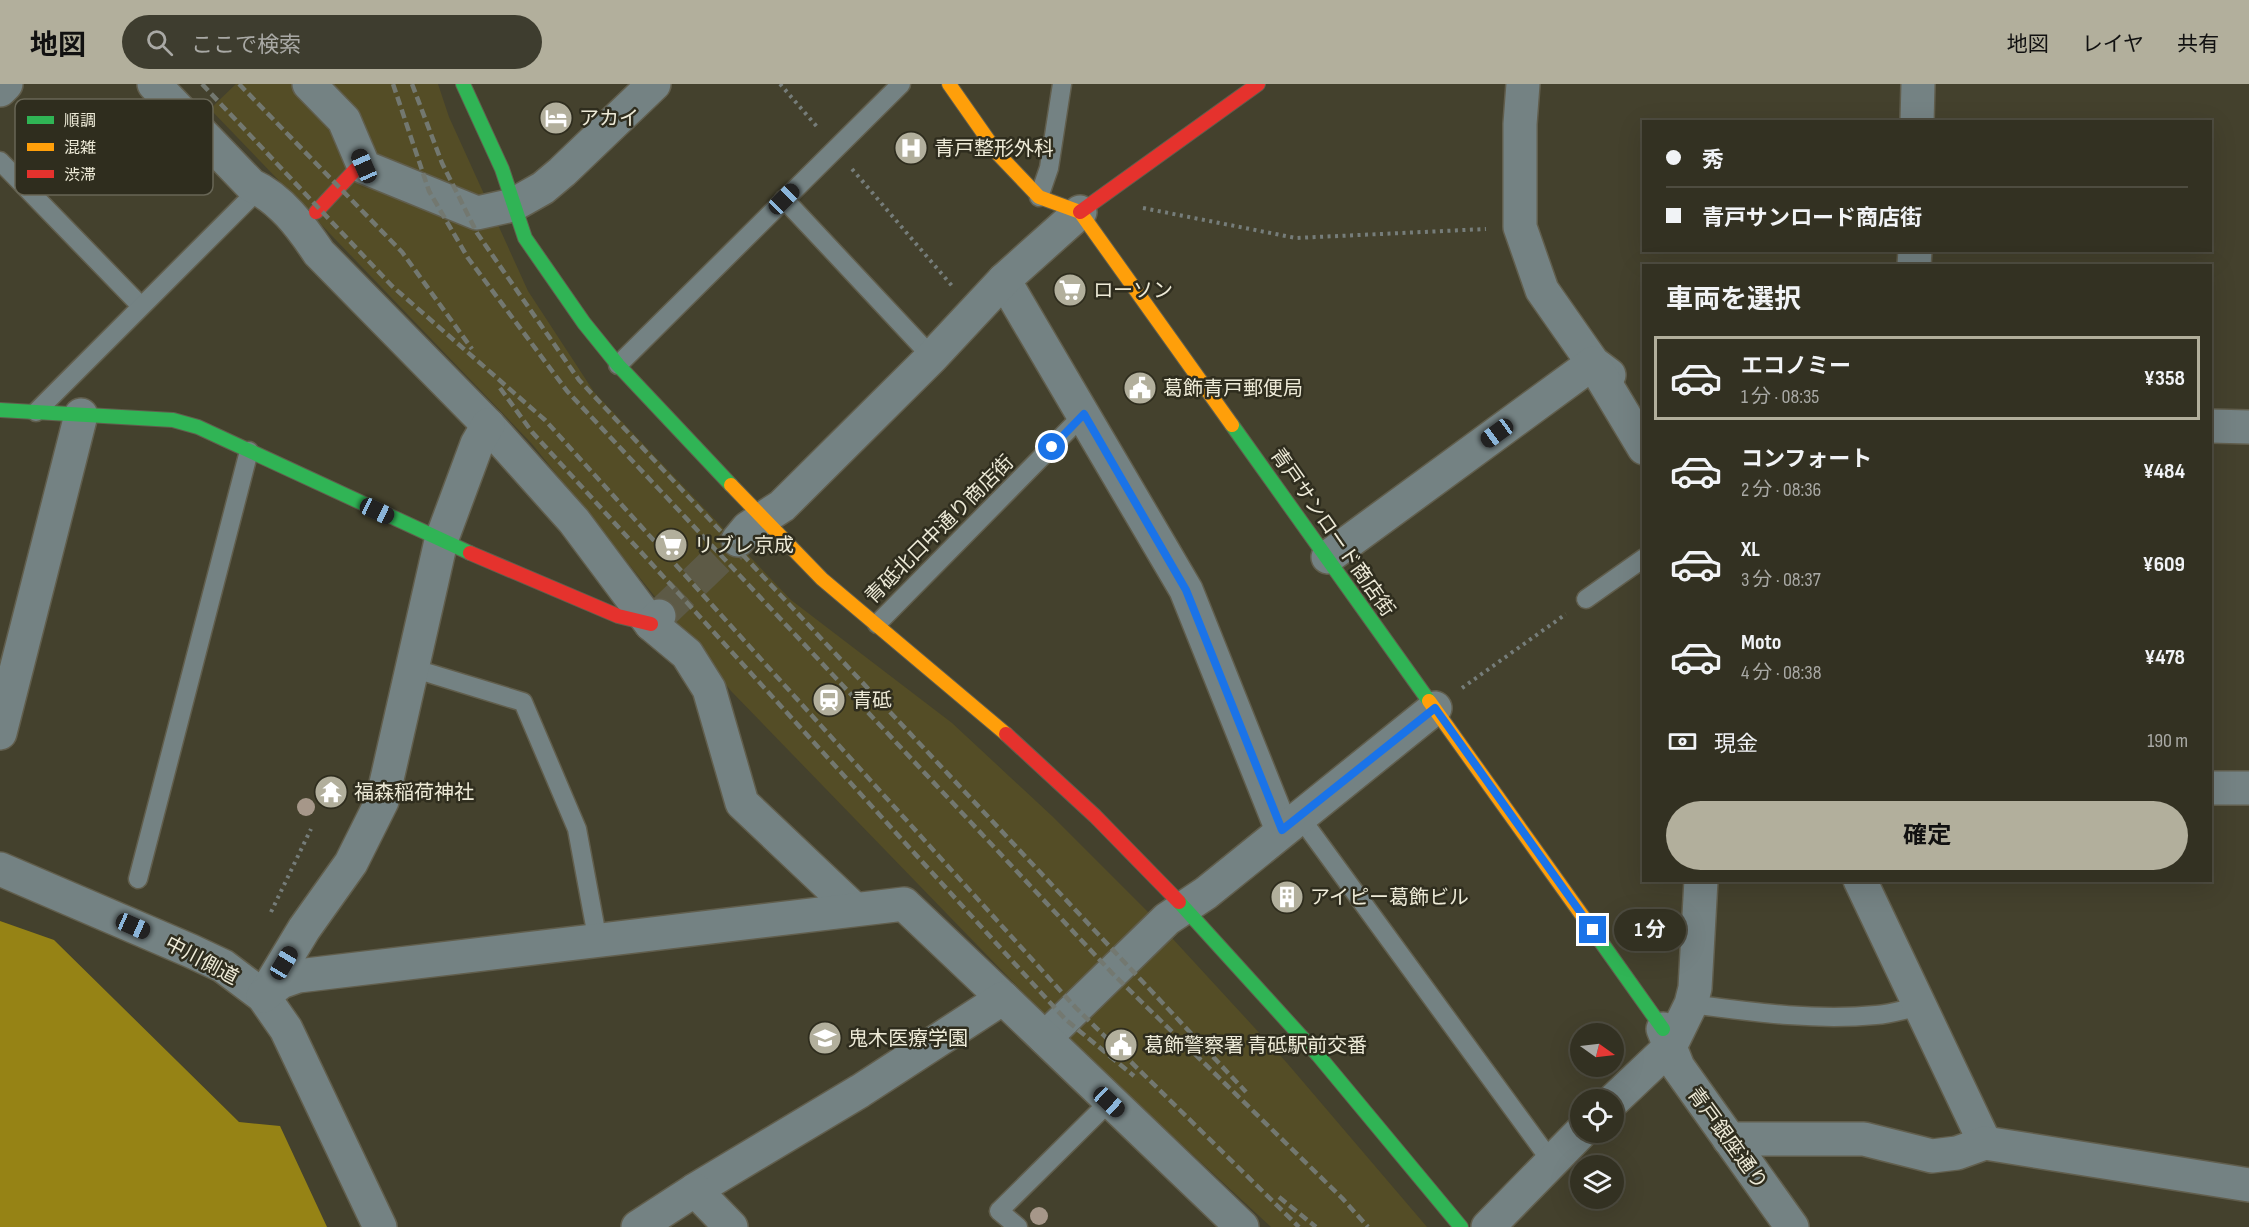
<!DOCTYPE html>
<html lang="ja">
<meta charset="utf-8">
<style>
:root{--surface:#333122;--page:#3e3d2f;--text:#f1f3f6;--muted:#a9a9a5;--line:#4e4c40;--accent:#b2af9c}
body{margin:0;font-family:"Sofia Sans Condensed","Noto Sans JP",sans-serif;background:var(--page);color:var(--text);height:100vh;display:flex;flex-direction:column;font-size:22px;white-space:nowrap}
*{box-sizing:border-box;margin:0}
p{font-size:20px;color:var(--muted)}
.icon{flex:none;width:33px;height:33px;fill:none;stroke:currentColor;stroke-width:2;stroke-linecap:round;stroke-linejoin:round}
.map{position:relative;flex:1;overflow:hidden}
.panel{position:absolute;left:1642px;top:180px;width:570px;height:618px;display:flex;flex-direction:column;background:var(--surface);border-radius:0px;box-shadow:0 6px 24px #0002,0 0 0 2px var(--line)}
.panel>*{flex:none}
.top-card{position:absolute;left:1642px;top:36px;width:570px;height:132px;border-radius:0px;box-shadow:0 6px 24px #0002,0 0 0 2px var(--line);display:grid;align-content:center;height:132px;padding:0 24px;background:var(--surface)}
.needle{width:39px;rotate:104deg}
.tools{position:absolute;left:1570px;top:939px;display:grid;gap:12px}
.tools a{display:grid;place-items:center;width:54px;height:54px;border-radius:50%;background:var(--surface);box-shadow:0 6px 24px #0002,0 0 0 2px var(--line);font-size:30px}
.end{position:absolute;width:27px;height:27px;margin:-14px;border:8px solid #1a73e8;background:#fff;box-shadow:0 0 0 3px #fff}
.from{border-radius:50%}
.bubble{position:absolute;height:42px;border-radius:21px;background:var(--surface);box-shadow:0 6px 24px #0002,0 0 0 2px var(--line);font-size:20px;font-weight:700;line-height:42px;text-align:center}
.car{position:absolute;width:18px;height:36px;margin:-18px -9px;border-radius:8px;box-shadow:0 0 4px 2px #0007;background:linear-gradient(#222 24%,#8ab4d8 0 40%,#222 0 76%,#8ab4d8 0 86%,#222 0)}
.top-card b{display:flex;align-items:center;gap:21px;height:57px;font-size:22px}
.top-card b+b{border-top:2px solid var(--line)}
.top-card i{width:15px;height:15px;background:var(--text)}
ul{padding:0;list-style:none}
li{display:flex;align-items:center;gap:18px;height:84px;margin:0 12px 9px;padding:0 12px;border:3px solid transparent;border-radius:0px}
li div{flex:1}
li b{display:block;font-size:22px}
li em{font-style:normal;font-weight:700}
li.on{border-color:var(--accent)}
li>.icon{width:54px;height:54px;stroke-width:1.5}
h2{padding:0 24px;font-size:27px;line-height:72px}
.pay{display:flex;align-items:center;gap:15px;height:66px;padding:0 24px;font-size:22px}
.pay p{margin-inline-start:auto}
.action{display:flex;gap:12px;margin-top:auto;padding:12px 24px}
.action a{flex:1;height:69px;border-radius:36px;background:var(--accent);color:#111;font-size:24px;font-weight:700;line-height:69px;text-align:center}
header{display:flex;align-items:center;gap:36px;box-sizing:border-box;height:84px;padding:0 30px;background:var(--accent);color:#111}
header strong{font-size:28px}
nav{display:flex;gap:33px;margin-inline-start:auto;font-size:21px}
.search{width:420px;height:54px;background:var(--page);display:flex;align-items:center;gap:15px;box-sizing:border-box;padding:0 21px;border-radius:33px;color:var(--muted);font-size:22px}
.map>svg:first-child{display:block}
</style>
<header>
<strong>地図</strong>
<div class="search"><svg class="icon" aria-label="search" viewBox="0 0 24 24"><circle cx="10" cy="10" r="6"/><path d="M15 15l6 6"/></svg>ここで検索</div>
<nav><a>地図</a><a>レイヤ</a><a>共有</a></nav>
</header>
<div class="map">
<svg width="2249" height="1143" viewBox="0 0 2249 1143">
<rect width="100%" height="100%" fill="#44412d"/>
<polygon fill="#544d26" points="236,0 438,0 449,33 528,207 594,308 791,516 952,639 1052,732 1149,829 1287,979 1427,1143 1271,1143 1074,961 731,607 532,360 210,25"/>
<polygon fill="#968315" points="0,837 54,856 239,1038 280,1042 327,1143 0,1143"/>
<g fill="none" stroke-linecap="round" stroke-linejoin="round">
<polyline stroke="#5d5a46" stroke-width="33" stroke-dasharray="33 16" stroke-linecap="butt" points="659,532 738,456"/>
<defs>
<g id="lane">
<polyline points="0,77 140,221"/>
<polyline points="1039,113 1049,84 1062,0"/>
<polyline points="784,115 932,273"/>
<polyline points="618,281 901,0"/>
<polyline points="36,328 259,105"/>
<polyline points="1586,515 1644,474"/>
<polyline points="877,540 1084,330"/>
<polyline points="412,584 523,618 577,745 598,858"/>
<polyline points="1300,733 1551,1077"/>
<polyline points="138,795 249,367"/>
<path d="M1691,920C1752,928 1814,937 1876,931C1891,930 1906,925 1921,922"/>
<polyline points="1018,1143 999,1127 1109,1018"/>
</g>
<g id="street">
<path d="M154,0L251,101C281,115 301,142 319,169L488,341L574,437L651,540"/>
<polyline points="309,0 344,36 364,83 477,129 513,121 543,104 562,88 654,0"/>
<polyline points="1523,0 1520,40 1520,143 1542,206 1593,279 1609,291"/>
<polyline points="0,6 6,0"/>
<polyline points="1917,38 1918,0"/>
<polyline points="1914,182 1915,166"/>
<polyline points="1004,196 1186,506 1282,746"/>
<polyline points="2211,342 2249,343"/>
<polyline points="738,456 748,444 782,422 932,273 1004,196 1080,128"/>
<polyline points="1328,473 1593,279 1644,364"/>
<polyline points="659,532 651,540 687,570 709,605 742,719 854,825"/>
<polyline points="0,649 81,331"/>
<polyline points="2211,704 2249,704"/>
<polyline points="0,785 191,867 223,882 263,912 286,945 380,1143"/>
<polyline points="1860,796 1985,1059"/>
<polyline points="266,908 304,845 351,779 382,717 441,457 477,360 488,341"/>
<polyline points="263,912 281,898 298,892 904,820 1003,914"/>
<polyline points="1663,945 1678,983 1792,1143"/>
<polyline points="1045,954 1167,835 1206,809 1435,624"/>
<polyline points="1614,1016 1670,963 1691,920 1695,904 1701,796"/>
<polyline points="1729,1055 1864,1055 1932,1072 1957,1069 1985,1059 2249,1101"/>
<polyline points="695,1106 860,1007 1003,914 1242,1143"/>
<polyline points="638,1143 695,1106 731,1143"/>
<polyline points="1488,1143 1581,1048"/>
</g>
<g id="fast">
<polyline points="463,0 502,85 525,154 584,239 618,281 731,401"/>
<polyline points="0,326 173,336 198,343 470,469"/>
<polyline points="1232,341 1429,617"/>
<polyline points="1179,818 1318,971 1461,1143"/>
<polyline points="1589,841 1663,945"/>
</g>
<g id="slow">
<polyline points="949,0 998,70 1039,113 1080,128 1232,341"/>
<polyline points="731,401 822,495 1006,650"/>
<polyline points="1429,617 1589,841"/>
</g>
<g id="jam">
<polyline points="316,128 355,86"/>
<polyline points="1080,128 1258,0"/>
<polyline points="470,469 618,532 651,540"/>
<polyline points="1006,650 1095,732 1179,818"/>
</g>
</defs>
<use href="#lane" stroke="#615e4d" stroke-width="21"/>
<use href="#street" stroke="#615e4d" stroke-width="36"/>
<use href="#fast" stroke="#615e4d" stroke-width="16"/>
<use href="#slow" stroke="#615e4d" stroke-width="16"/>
<use href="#jam" stroke="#615e4d" stroke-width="16"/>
<g stroke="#767d7a" stroke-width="4" stroke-dasharray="3 4.5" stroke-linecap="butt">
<polyline points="780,0 819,45"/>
<polyline points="852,85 953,203"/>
<polyline points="1143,124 1296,154 1486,145"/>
<polyline points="1462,604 1566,530"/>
<polyline points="271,828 311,745"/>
</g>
<use href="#lane" stroke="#748283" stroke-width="18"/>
<use href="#street" stroke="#748283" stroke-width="33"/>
<use href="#fast" stroke="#30b455" stroke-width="14"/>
<use href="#slow" stroke="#ff9f0a" stroke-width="14"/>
<use href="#jam" stroke="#e5322d" stroke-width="14"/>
<g stroke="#737870" stroke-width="4.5" stroke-dasharray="9 4.5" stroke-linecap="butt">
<polyline points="202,0 392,202 545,336 1076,924 1299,1143"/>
<polyline points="239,0 402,168 472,265"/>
<polyline points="393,0 429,107 468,174 567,307 1112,889 1342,1114 1368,1143"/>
<polyline points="412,0 442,79 477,149 579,296 1246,1008"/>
<polyline points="500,304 532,348 1065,935 1134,992"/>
<polyline points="1279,1113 1316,1143"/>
</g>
</g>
<g fill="#a69789">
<circle cx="306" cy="723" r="9"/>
<circle cx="1039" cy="1132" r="9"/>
</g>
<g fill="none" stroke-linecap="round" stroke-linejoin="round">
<polyline stroke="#1a73e8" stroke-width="8" points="1052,363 1084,330 1186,506 1282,746 1435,624 1593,846"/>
</g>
<defs>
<symbol id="hotel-disc" viewBox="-11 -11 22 22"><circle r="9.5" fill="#b2af9c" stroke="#2f2d1e"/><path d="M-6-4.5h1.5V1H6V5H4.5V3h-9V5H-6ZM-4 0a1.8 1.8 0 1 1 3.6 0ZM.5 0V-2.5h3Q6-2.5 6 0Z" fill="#fff"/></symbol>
<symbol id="hospital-disc" viewBox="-11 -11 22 22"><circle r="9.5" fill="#b2af9c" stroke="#2f2d1e"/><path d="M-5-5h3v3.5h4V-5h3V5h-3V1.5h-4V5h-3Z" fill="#fff"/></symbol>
<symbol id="supermarket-disc" viewBox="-11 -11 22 22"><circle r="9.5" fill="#b2af9c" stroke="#2f2d1e"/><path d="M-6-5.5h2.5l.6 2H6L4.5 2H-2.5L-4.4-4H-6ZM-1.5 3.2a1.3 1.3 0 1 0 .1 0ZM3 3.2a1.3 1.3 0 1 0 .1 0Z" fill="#fff"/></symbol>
<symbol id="civic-disc" viewBox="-11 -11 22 22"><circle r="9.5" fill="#b2af9c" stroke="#2f2d1e"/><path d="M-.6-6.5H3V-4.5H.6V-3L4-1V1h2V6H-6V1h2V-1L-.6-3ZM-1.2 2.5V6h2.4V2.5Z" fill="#fff"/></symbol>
<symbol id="station-disc" viewBox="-11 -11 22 22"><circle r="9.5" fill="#b2af9c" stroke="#2f2d1e"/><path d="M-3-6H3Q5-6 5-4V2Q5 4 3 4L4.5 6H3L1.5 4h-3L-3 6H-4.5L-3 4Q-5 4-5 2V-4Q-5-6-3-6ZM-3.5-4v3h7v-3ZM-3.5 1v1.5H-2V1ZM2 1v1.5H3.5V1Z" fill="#fff"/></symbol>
<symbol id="temple-disc" viewBox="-11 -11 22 22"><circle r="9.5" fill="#b2af9c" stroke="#2f2d1e"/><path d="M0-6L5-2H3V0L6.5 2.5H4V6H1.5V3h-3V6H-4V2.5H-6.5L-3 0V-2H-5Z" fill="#fff"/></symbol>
<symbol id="building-disc" viewBox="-11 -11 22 22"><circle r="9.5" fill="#b2af9c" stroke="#2f2d1e"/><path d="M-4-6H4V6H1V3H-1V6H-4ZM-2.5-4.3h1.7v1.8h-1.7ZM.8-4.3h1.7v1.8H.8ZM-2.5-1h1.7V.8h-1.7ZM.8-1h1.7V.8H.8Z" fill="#fff"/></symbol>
<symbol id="university-disc" viewBox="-11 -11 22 22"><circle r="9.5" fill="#b2af9c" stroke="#2f2d1e"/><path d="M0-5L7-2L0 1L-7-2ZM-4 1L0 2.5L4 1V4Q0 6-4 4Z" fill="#fff"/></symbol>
</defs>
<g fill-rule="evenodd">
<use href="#hotel-disc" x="537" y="15" width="38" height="38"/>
<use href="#hospital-disc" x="892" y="45" width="38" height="38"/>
<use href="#supermarket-disc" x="1051" y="187" width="38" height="38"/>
<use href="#civic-disc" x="1121" y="285" width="38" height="38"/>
<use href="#supermarket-disc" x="652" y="442" width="38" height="38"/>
<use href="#station-disc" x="810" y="597" width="38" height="38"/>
<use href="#temple-disc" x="312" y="689" width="38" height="38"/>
<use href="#building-disc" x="1268" y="794" width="38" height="38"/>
<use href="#university-disc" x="806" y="935" width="38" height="38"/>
<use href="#civic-disc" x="1102" y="942" width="38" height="38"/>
</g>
<g text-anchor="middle" stroke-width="5" stroke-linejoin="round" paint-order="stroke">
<g font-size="20" fill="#edead7" stroke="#2f2d1e" text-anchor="start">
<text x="579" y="41">アカイ</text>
<text x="934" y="71">青戸整形外科</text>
<text x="1093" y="213">ローソン</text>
<text x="1163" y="311">葛飾青戸郵便局</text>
<text x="694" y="468">リブレ京成</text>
<text x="852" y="623">青砥</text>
<text x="354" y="715">福森稲荷神社</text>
<text x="1310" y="820">アイピー葛飾ビル</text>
<text x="848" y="961">鬼木医療学園</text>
<text x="1144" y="968">葛飾警察署 青砥駅前交番</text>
</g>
<g font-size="20" fill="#edead7" stroke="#2f2d1e">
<text transform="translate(939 445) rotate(-45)" y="7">青砥北口中通り商店街</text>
<text transform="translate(1333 448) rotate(55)" y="7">青戸サンロード商店街</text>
<text transform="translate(202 876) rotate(28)" y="7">中川側道</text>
<text transform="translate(1728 1054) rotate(54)" y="7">青戸銀座通り</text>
</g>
</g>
<rect x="15" y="15" width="198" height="96" rx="9" fill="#2f2d1e" stroke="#686656" stroke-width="1.5"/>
<rect x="27" y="32" width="27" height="8" fill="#30b455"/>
<rect x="27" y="59" width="27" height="8" fill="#ff9f0a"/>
<rect x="27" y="86" width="27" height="8" fill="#e5322d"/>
<g font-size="16" fill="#edead7">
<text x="64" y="42">順調</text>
<text x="64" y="69">混雑</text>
<text x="64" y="96">渋滞</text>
</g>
</svg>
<div class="tools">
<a><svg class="needle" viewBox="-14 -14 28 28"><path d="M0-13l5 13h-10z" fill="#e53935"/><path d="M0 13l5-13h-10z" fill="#a9a9a5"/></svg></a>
<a><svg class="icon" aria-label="locate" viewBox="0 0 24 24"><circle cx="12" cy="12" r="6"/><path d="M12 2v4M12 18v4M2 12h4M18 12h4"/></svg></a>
<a><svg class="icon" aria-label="layers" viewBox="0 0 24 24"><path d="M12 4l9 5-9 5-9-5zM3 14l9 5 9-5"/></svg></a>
</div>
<i class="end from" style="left:1052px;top:363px"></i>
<i class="end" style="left:1593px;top:846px"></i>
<div class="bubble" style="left:1614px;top:825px;width:72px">1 分</div>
<i class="car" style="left:364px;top:82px;rotate:336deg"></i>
<i class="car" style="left:784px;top:115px;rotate:45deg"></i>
<i class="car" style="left:1497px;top:349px;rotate:234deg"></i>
<i class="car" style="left:377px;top:427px;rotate:115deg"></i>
<i class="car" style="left:133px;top:842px;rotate:114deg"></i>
<i class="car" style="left:284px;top:879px;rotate:31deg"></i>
<i class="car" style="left:1109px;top:1018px;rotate:133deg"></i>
<div class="top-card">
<b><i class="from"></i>秀</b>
<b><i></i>青戸サンロード商店街</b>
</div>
<section class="panel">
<h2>車両を選択</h2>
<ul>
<li class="on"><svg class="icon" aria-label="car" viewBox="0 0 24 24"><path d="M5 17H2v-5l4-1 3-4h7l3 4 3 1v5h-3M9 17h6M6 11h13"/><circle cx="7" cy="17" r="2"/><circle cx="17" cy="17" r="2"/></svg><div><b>エコノミー</b><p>1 分 · 08:35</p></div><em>¥358</em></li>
<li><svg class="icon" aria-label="car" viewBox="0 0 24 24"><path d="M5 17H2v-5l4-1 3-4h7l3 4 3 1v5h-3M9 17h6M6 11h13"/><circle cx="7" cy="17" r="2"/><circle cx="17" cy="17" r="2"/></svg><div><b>コンフォート</b><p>2 分 · 08:36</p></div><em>¥484</em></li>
<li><svg class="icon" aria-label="car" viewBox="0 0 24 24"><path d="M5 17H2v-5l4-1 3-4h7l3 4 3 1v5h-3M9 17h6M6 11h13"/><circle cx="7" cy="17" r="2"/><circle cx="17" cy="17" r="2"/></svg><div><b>XL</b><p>3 分 · 08:37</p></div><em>¥609</em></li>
<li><svg class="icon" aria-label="car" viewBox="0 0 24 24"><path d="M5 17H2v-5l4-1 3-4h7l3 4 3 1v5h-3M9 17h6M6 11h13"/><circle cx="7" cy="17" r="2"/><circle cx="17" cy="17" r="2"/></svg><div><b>Moto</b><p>4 分 · 08:38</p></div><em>¥478</em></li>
</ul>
<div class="pay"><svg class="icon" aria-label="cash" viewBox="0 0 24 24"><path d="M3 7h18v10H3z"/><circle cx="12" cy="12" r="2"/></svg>現金<p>190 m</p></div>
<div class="action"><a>確定</a></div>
</section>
</div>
